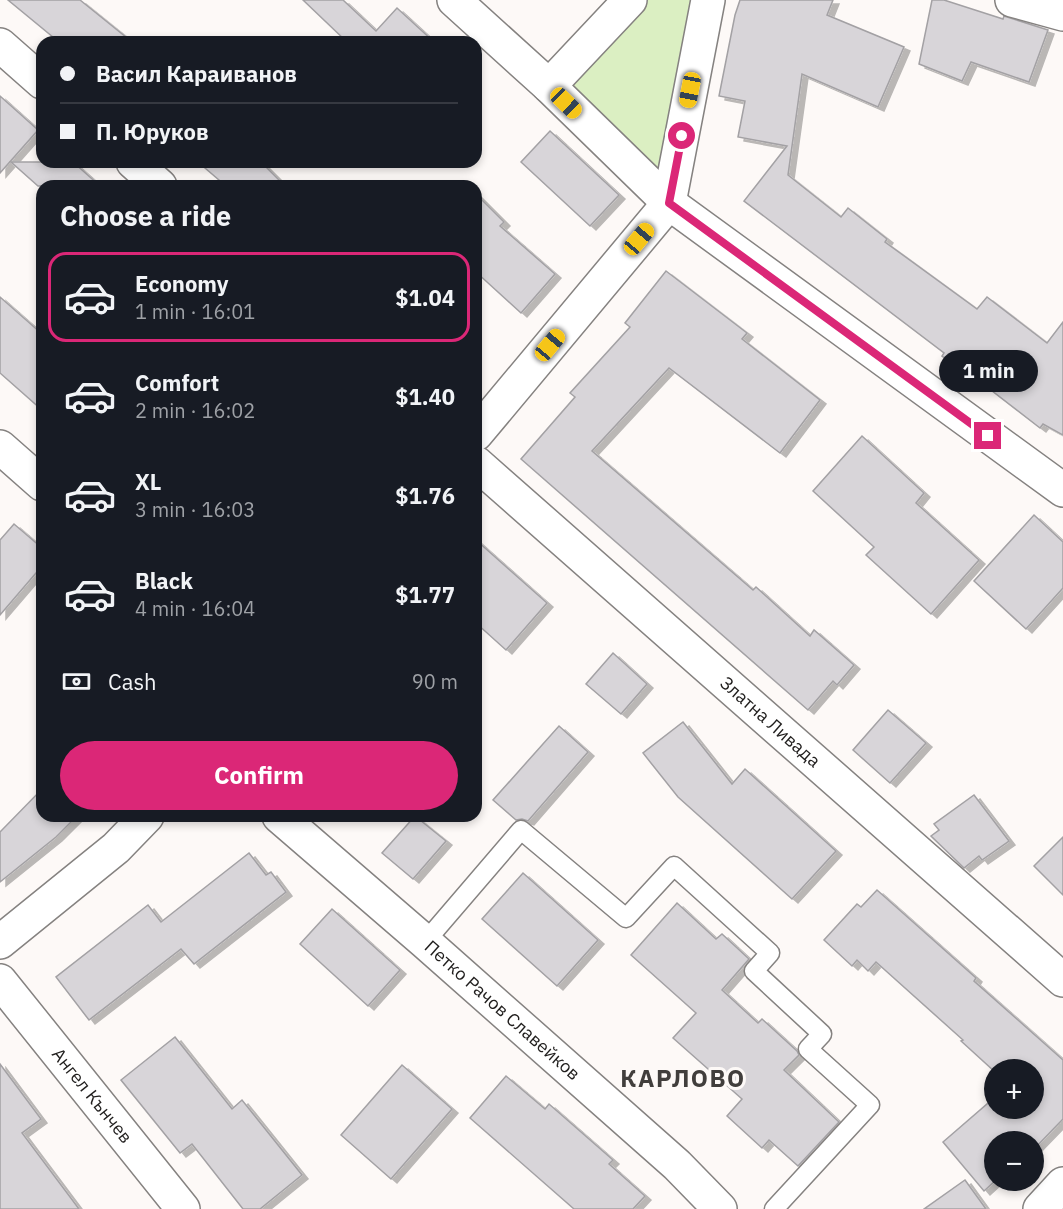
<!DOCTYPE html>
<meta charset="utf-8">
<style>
:root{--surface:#171b24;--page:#20242c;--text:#f1f3f6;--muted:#9ea1a6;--line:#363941;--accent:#db2777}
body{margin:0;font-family:"IBM Plex Sans",sans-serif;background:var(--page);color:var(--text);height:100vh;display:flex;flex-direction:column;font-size:22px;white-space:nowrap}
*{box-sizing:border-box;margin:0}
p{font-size:20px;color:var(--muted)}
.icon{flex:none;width:33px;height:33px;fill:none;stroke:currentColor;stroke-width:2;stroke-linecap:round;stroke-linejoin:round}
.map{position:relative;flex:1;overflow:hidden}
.panel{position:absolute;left:36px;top:180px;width:446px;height:642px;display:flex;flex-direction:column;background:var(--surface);border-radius:18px;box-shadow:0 3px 9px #0003}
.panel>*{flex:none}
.top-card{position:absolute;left:36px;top:36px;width:446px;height:132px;border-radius:18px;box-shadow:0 3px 9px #0003;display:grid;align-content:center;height:132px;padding:0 24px;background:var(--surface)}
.fabs{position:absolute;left:984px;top:1059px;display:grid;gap:12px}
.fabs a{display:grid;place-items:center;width:60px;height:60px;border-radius:50%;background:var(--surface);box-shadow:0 3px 9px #0003;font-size:30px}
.end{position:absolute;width:27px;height:27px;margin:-14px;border:8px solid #db2777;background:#fff;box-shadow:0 0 0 3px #fff}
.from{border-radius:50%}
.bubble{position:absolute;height:42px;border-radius:21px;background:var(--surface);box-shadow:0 3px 9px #0003;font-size:20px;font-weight:800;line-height:42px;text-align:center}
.car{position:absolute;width:18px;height:36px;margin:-18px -9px;border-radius:8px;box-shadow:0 0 4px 2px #0007;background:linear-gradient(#f5c518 24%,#345 0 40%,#f5c518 0 76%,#345 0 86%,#f5c518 0)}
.top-card b{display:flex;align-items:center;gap:21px;height:57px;font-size:22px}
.top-card b+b{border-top:2px solid var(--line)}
.top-card i{width:15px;height:15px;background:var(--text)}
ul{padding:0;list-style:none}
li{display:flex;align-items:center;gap:18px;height:90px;margin:0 12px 9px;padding:0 12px;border:3px solid transparent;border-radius:18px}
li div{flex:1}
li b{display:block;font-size:22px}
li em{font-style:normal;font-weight:800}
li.active{border-color:var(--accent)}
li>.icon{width:54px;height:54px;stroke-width:1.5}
h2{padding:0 24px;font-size:27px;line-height:72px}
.pay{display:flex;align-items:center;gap:15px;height:66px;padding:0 24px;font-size:22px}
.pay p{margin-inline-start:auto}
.button{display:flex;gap:12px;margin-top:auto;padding:12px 24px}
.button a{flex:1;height:69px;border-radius:36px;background:var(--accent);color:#fff;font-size:24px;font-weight:800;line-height:69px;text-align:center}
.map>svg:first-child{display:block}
</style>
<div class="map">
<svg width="1063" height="1209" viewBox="0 0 1063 1209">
<defs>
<filter id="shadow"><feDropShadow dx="6" dy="4" stdDeviation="0" flood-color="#0004"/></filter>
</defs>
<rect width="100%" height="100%" fill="#fdf9f7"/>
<polygon fill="#dbefc2" points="630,0 708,0 669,203 549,86"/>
<g fill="#d8d5d9" stroke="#a3a1a4" stroke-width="1.5" filter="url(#shadow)">
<polygon points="8,0 80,0 132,42 59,42"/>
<polygon points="303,0 343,0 376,31 397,8 434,42 347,42"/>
<polygon points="740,0 833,0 827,15 904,47 878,107 802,74 788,175 841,217 848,208 887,239 885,242 977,309 987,297 1047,343 1063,322 1063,435 1043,424 1040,428 983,384 981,386 942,356 944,353 744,201 787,146 738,137 745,101 719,96 735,15"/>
<polygon points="932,0 944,0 1003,19 1004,16 1048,30 1029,82 971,62 962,81 919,64"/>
<polygon points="0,96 38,130 0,173"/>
<polygon points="550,131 619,195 590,226 521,162"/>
<polygon points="11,162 73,162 100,186 38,186"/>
<polygon points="198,162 261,162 285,186 226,186"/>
<polygon points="476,194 504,222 500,226 555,274 521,313 476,272"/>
<polygon points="666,271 747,333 742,339 820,400 780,453 669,368 592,451 753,590 756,587 810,636 814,630 854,665 837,685 833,681 808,710 521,459 575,397 570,393 630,327 625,323"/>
<polygon points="0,297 42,334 42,410 0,373"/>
<polygon points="862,436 924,493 916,503 979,560 931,614 866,555 874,547 813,491"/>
<polygon points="1034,515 1063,542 1063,588 1026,629 974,581"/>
<polygon points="14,524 42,548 42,566 0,615 0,540"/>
<polygon points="476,540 547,603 506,650 476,623"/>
<polygon points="613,653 647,684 621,714 586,684"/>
<polygon points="888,710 926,743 890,783 853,750"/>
<polygon points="683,722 732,784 745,769 836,851 792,899 678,797 643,753"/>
<polygon points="559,726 588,752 528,821 522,819 516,820 493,800"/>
<polygon points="42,789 42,816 77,816 56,837 0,882 0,832"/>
<polygon points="974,795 1009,841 982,860 979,856 964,868 931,836 939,830 934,824"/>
<polygon points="415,816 446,841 413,879 382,853"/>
<polygon points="1063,837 1063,895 1034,866"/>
<polygon points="249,853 266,875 271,872 286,892 194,964 181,949 89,1020 56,977 148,905 161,922"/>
<polygon points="523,873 598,940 557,986 482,919"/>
<polygon points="877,890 976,978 974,981 1063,1060 1063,1119 1034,1149 1034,1142 994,1142 996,1180 984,1191 943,1142 994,1098 994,1108 1034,1108 1034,1070 994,1070 994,1071 961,1041 963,1040 876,962 868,971 857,960 852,966 824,940 857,904 861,907"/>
<polygon points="677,903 716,939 722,934 749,959 722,990 758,1023 762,1019 797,1051 799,1055 784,1070 839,1122 798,1166 769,1140 762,1148 727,1116 742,1099 673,1038 696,1013 631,955"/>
<polygon points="332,909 400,970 368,1006 300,944"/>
<polygon points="175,1037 232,1109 242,1100 302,1175 260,1209 243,1209 192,1144 180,1153 121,1080"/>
<polygon points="0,1064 41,1119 22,1133 79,1209 0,1209"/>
<polygon points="402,1065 452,1109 391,1179 341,1135"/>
<polygon points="506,1076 545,1109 549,1104 613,1160 609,1164 645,1196 633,1209 574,1209 470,1118"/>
<polygon points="965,1180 986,1209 924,1209"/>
</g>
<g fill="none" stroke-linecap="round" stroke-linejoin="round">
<defs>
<polyline id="service" points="425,942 521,830 626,918 674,866 770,953 754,971 822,1034 808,1049 870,1105 774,1209"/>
<g id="minor">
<polyline points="454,0 549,86 669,203 1063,490"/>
<polyline points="1012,0 1063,14"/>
<polyline points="0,45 42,82"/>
<polyline points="549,86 630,0"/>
<polyline points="133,162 160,186"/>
<polyline points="476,434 669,203 708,0"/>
<polyline points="0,447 42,484"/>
<path id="s1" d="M476,463L1063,980"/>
<path id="s2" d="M279,816L425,942L677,1165L720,1209"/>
<polyline points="0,942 116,848 147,816"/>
<path id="s3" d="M0,981L183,1209"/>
<polyline points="1040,1209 1063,1184"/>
</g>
</defs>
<use href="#service" stroke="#858280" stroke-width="21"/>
<use href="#minor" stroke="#858280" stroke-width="36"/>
<use href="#service" stroke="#fff" stroke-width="18"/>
<use href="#minor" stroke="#fff" stroke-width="33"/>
</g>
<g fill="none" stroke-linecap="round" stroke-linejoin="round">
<polyline stroke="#db2777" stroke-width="8" points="682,136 669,203 988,436"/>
</g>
<g text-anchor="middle" stroke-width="6" stroke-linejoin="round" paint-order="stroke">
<g font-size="18" fill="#201e1d" stroke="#fdf9f7">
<text dy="6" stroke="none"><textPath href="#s1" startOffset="392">Златна Ливада</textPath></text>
<text dy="6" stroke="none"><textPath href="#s2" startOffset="296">Петко Рачов Славейков</textPath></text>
<text dy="6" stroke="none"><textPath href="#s3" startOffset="147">Ангел Кънчев</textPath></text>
</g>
<g font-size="24" font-weight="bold" letter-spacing="1.5" fill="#413e3c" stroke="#fdf9f7">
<text x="683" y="1087">КАРЛОВО</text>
</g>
</g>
</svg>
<div class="fabs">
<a>+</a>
<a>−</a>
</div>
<i class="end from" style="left:682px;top:136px"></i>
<i class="end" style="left:988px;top:436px"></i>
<div class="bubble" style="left:939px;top:350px;width:99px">1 min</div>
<i class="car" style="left:690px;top:90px;rotate:191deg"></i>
<i class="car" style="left:566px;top:103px;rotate:134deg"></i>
<i class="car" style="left:639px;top:239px;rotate:40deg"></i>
<i class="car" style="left:550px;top:345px;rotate:40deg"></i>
<div class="top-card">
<b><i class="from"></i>Васил Караиванов</b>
<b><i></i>П. Юруков</b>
</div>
<section class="panel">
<h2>Choose a ride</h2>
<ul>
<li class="active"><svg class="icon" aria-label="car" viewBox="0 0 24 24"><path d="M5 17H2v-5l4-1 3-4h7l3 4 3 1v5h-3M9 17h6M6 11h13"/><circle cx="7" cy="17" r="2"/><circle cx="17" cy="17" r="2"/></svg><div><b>Economy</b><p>1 min · 16:01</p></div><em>$1.04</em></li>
<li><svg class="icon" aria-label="car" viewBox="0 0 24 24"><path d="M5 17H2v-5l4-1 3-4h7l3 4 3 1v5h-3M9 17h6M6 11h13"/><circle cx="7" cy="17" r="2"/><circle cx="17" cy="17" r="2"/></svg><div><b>Comfort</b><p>2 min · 16:02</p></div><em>$1.40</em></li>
<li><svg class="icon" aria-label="car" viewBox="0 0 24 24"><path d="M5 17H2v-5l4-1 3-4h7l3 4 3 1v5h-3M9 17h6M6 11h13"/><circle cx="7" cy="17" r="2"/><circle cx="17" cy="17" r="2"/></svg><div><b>XL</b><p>3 min · 16:03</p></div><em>$1.76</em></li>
<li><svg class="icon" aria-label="car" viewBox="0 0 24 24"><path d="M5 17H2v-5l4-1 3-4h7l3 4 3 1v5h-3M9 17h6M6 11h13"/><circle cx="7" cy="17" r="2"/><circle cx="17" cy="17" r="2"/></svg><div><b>Black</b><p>4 min · 16:04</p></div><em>$1.77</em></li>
</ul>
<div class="pay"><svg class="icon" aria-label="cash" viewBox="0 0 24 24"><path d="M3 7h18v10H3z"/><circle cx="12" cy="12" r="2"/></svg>Cash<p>90 m</p></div>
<div class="button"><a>Confirm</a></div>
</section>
</div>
